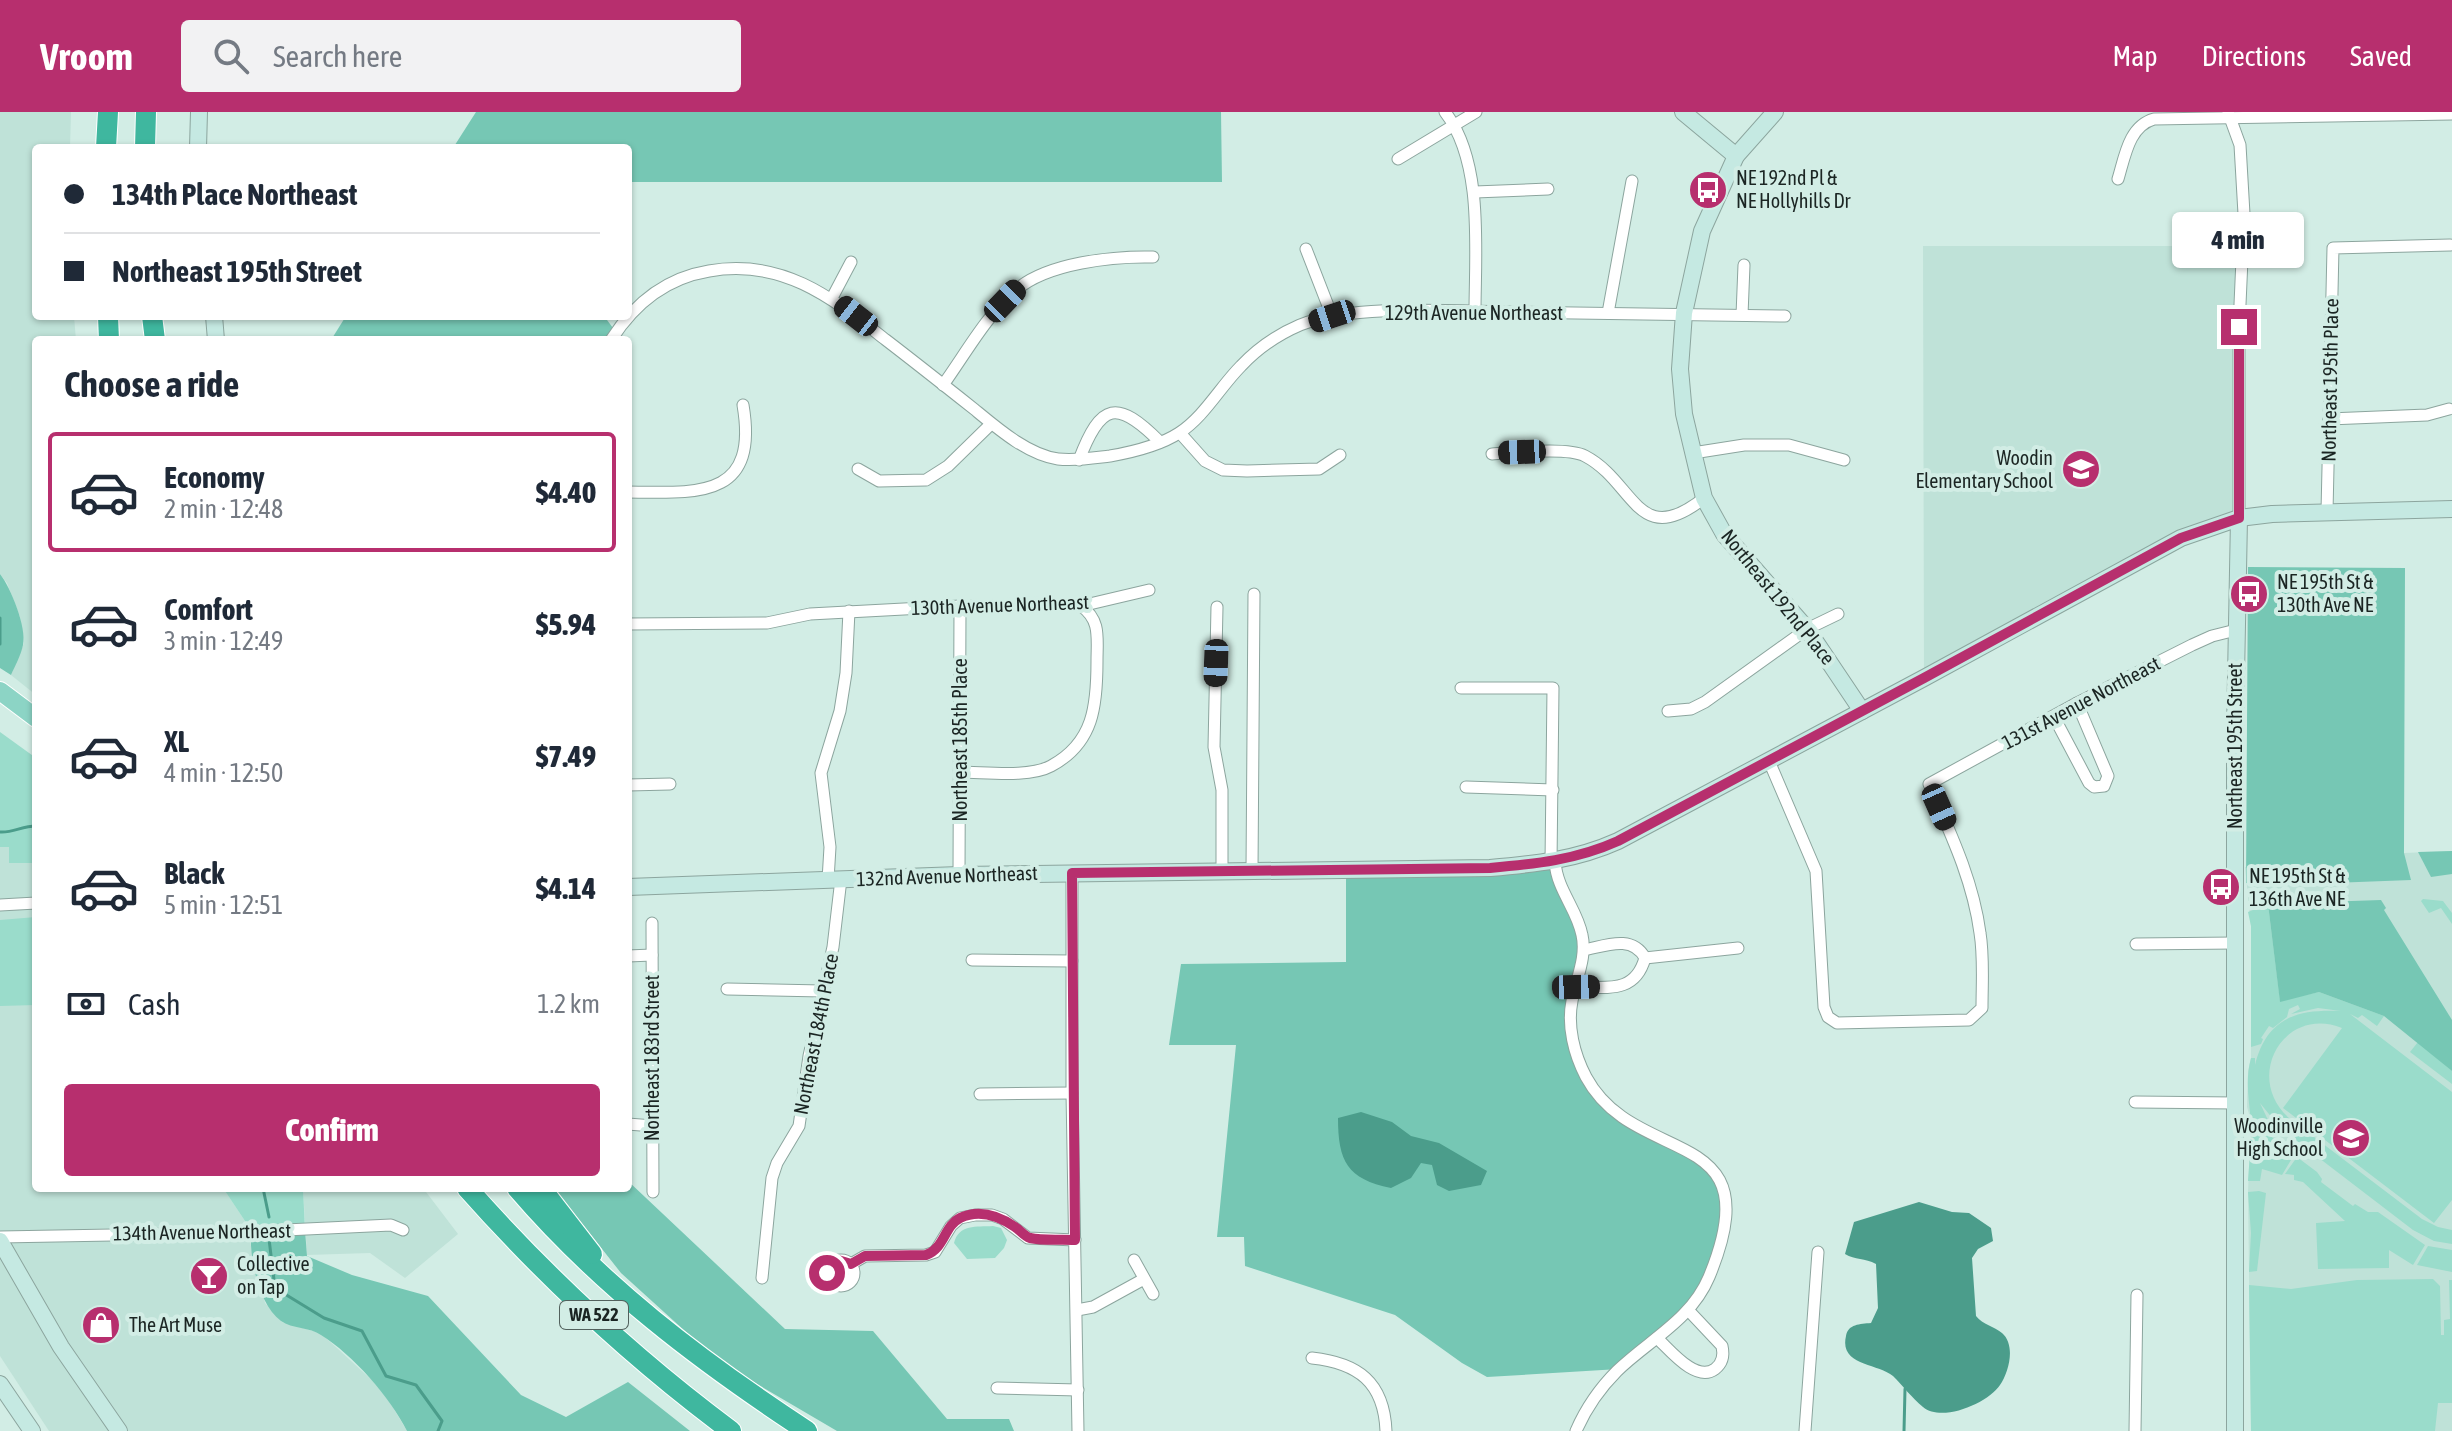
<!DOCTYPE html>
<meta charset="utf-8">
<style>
:root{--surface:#fff;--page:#f2f2f3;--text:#1f2937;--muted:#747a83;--line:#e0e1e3;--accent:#b72f6e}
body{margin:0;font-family:"Asap Condensed",sans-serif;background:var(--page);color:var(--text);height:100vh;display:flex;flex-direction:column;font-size:30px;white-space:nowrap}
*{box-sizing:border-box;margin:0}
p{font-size:26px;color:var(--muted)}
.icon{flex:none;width:44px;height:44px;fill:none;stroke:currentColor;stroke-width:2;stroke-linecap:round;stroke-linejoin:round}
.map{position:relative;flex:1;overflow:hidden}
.panel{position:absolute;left:32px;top:224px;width:600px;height:856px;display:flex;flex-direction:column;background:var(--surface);border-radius:8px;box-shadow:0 2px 6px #0004}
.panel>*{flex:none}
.guide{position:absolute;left:32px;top:32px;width:600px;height:176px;border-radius:8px;box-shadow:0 2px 6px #0004;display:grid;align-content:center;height:176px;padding:0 32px;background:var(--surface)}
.end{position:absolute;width:36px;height:36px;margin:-18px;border:10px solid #b72f6e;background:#fff;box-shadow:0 0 0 4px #fff}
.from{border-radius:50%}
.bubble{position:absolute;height:56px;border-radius:8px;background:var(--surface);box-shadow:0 2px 6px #0004;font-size:26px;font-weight:800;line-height:56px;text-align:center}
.car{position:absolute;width:24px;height:48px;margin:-24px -12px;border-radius:10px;box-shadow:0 0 6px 2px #0007;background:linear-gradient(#222 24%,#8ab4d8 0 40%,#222 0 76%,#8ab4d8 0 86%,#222 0)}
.guide b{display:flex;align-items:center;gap:28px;height:76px;font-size:30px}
.guide b+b{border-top:2px solid var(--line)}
.guide i{width:20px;height:20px;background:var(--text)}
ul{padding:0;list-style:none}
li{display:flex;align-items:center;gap:24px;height:120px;margin:0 16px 12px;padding:0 16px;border:4px solid transparent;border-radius:8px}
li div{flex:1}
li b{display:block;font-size:30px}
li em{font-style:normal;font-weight:800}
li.current{border-color:var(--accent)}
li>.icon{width:72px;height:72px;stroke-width:1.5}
h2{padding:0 32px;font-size:36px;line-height:96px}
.pay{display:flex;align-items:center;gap:20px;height:88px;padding:0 32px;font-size:30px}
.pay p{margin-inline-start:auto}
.cta{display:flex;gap:16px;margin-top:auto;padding:16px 32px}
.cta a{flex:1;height:92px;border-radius:8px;background:var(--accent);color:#fff;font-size:32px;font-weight:800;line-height:92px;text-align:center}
header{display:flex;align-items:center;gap:48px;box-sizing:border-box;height:112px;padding:0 40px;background:var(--accent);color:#fff}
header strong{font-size:38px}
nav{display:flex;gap:44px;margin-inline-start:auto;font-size:28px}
.search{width:560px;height:72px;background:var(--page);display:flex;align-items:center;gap:20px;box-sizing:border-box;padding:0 28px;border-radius:8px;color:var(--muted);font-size:30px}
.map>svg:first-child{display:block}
</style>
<header>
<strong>Vroom</strong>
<div class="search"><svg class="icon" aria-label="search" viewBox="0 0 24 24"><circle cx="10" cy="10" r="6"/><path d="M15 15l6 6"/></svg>Search here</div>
<nav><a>Map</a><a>Directions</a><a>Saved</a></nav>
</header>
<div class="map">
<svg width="2452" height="1319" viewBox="0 0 2452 1319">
<rect width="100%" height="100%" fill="#d2ede5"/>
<g fill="#bfe2d8">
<polygon points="0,0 71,0 70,36 36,36 36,204 74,204 76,228 36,228 36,583 11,563 24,531 20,505 7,471 0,462"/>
<polygon points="1923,134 2235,134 2239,406 2181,426 1924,566"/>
<polygon points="0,735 9,735 36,749 36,1076 223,1076 251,1118 250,1130 265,1191 282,1210 320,1221 337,1236 375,1271 389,1289 407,1319 119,1319 0,1129"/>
<polygon points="2452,739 2452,1319 2251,1319 2248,1080 2251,1009 2247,995 2248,959 2251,946 2251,814 2245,755 2404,741"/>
<polygon points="303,1076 423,1076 458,1122 405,1166 370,1141 307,1143"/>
<polygon points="0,1143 110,1319 49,1319 0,1244"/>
</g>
<g fill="#9adccb">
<polygon points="0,620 36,646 36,751 9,751 9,735 0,735"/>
<polygon points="2423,787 2443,789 2452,801 2452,812 2441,796 2429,801 2421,789"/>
<path d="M2268,792L2280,889L2319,880L2384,904L2377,914L2362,903L2358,906L2350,902L2452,980V1088L2434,1111L2283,996L2342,916C2284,893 2243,965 2289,1006L2422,1107L2438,1115L2452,1118V1132L2434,1129L2413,1118L2281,1017L2260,991L2267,1006L2274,1013L2268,1022L2294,1043L2282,1063L2262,1057L2260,1069H2248C2249,1050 2252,1030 2251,1010C2249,988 2245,968 2251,946H2255V953C2267,905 2298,897 2341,899L2318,896L2291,902L2300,897L2298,893L2289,897L2287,905L2273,916L2269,914L2261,926L2263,927L2261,932L2251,935V814L2248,800Z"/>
<polygon points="36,805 36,893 0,894 0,808"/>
<polygon points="2418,930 2452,959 2452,972 2410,940"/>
<polygon points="2297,1045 2317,1060 2322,1067 2321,1070 2353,1094 2355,1092 2368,1100 2378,1100 2425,1133 2413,1153 2389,1138 2389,1156 2318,1157 2316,1111 2345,1109 2303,1070 2294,1068 2294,1063 2285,1062"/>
<polygon points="223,1076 303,1076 305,1118 251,1118"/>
<polygon points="2259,1079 2266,1081 2257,1159 2249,1160 2251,1121 2248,1080"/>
<path d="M993,1114L1001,1116L1007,1128L1004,1136L995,1146L967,1147L954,1131C959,1112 976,1115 993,1114Z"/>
<polygon points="2428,1134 2452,1138 2452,1160 2417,1153"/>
<polygon points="2433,1167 2440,1174 2441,1223 2444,1223 2444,1208 2450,1207 2449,1168 2452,1168 2452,1291 2438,1291 2435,1319 2251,1319 2249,1173 2291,1177 2357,1168"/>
</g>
<g fill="#76c7b4">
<polygon points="476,0 1221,0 1222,70 628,70 628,36 453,36"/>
<polygon points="346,204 604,204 616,220 611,228 331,228"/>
<polygon points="2248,455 2405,456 2404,741 2411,768 2282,773 2246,771"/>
<path d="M0,462C11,476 27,516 23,533C21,543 15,554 11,563L0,556Z"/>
<polygon points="2452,739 2452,762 2431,765 2418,740"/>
<polygon points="1551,751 1582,822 1572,889 1579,951 1617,1001 1705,1048 1728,1096 1700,1183 1619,1257 1487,1265 1462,1251 1395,1203 1245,1154 1244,1125 1217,1125 1236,933 1169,933 1181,852 1346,850 1346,759"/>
<polygon points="2381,788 2386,796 2384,798 2452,908 2452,959 2384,904 2319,880 2280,890 2268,792"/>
<polygon points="628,1069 785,1217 873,1219 947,1307 1009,1307 1014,1319 837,1319 718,1249 621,1161 554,1076 628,1076"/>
<path d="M251,1118H305L307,1144L352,1163L428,1184L521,1283L566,1305L628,1270L690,1319H407C390,1285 353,1243 321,1223C310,1215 292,1217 281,1209C258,1192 249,1144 251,1118Z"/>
</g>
<g fill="#4b9d8b">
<path d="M1361,1000L1392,1010L1411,1024L1439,1031L1487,1059L1481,1073L1449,1079L1437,1073L1432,1053L1421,1051L1411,1066L1391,1076C1347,1067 1338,1049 1338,1006Z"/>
<path d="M1919,1090L1952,1100L1969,1101L1991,1116L1993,1129L1978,1137L1972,1146L1976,1204C1983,1213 1994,1214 2002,1221C2016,1233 2009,1260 2000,1273C1988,1291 1942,1311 1923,1295C1912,1286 1903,1274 1893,1264C1878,1251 1839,1254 1846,1224C1848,1212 1860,1212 1871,1211L1878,1196L1876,1152C1865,1146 1855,1148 1845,1142L1854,1110Z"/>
</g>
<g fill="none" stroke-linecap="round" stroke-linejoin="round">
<g stroke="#4b9d8b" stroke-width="3">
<polyline points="0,506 0,532"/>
<path d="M0,720C13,721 22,714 36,714"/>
<polyline points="263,1076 269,1105"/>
<polyline points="269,1127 275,1176 324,1206 362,1219 386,1264 416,1273 442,1309 438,1319"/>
<polyline points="1904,1319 1905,1277"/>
</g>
<defs>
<g id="street">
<path d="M1445,0C1484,50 1475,139 1475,200"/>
<polyline points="2228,0 2240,33 2244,102 2239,215 2239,406"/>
<polyline points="1398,47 1476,0"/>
<path d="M2118,67C2125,44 2129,14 2154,7L2452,2"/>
<polyline points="1475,80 1548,77"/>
<polyline points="1306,137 1332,204"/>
<polyline points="832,186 851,150"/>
<polyline points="1608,201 1632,69"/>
<polyline points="1742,203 1744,153"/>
<path d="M611,228C634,192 666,166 709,159C783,146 832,186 886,228C916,251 945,274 974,297C997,316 1028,343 1058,347C1076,349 1093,346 1110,344C1133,340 1159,334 1179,321C1204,305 1220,275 1241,254C1257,237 1279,222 1300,213C1353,192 1451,199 1509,200C1601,201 1693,202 1785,204"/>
<path d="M943,273C966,241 986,204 1016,178C1047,151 1113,144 1153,145"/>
<polyline points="2329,307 2427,303 2449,297"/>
<polyline points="1180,321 1205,349 1223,358 1247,359 1319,357 1340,343"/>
<polyline points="1693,341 1744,333 1789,333 1844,348"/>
<path d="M1492,342C1514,341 1567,335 1585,344C1635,370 1637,439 1704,386"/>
<path d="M1079,348C1101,290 1117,287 1160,330"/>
<polyline points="858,357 879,369 926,368 948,354 991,312"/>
<path d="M628,380C698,381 759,387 743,293"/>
<polyline points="2327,400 2333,136 2450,133"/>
<polyline points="1217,495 1214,635 1222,678 1222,760"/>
<polyline points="628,512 767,511 810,502 960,494 1081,494 1149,478"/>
<polyline points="1461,576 1553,576 1551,751"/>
<polyline points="1668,599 1691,597 1705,590 1807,517 1838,502"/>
<polyline points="2054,605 2089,671 2094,675 2104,674 2108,664 2077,591"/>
<path d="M1769,649L1816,759L1824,895L1828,905L1837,911L1969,908L1982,896C1982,871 1984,845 1980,821C1973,768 1950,720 1929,672L2077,591L2192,533L2212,524L2236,518"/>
<path d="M960,660C985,660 1029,666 1051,654C1094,631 1097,593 1097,549C1097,526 1101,508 1081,494"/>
<polyline points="628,673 670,672"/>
<polyline points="1466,675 1553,678"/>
<path d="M1555,750C1557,778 1577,797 1582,823C1587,845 1576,867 1572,889C1567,914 1574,942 1586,965C1636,1058 1774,1008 1709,1165C1691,1208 1649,1228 1617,1259C1599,1277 1586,1296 1576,1319"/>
<polyline points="1252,759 1254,482"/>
<polyline points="1072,761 1072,981 1078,1319"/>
<polyline points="959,763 960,494"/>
<polyline points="828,768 830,735 821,661 840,599 846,561 849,499"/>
<polyline points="0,793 36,791"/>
<polyline points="652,811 653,1080"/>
<polyline points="2136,832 2235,831"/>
<path d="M1584,838C1605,834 1632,822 1645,846L1738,836"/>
<polyline points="628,844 652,843"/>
<polyline points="972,848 1072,849"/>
<path d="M1576,875C1607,875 1635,882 1645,846"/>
<polyline points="727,877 822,879"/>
<polyline points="980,982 1072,981"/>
<polyline points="2135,990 2235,991"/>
<polyline points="628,1012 653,1014"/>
<polyline points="0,1125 225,1121 391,1113 403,1118"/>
<circle cx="841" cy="1161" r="13"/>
<polyline points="1134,1148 1153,1182"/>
<polyline points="851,1152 865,1144 926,1143 935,1140 951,1114 960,1106 975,1103 992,1103 1003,1107 1028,1126 1075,1128"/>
<polyline points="762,1166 772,1066 777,1051 799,1014 809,944 833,835 841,767"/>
<polyline points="1077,1198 1093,1195 1144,1167"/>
<path d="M1657,1226C1670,1238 1696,1271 1715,1257C1723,1251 1724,1243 1722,1234L1689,1199"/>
<path d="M1312,1246C1358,1251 1384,1270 1386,1319"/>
<polyline points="997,1276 1078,1278"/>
<polyline points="1805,1319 1818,1140"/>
<polyline points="2135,1319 2137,1183"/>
</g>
<g id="secondary">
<polyline points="1683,0 1736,44"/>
<polyline points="1775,0 1736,44 1702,119 1684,201 1680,257 1684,302 1704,386 1724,422 1807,517 1862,599"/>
<polyline points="198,36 199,0"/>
<polyline points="214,204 216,228"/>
<path d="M628,775L959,763L1490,756C1535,752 1576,748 1618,729L1924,566L2181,426L2239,406L2272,402L2452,397"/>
<polyline points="0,1129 61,1235 119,1319"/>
<polyline points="0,1272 32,1319"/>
<polyline points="2235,1319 2235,618 2239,406"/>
</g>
<polyline id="primary" points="0,579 36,606"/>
<g id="highway">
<polyline points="106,36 108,0"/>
<polyline points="145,36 146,0"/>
<polyline points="108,204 109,228"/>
<polyline points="152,204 155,228"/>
<path d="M467,1076C545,1164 637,1249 731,1319"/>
<path d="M517,1076C600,1173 700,1249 807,1319"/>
<polyline points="541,1076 592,1142"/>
</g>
</defs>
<use href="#street" stroke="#8ca59e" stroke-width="13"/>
<use href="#secondary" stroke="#8ca59e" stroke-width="18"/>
<use href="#primary" stroke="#fff" stroke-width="20"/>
<use href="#highway" stroke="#fff" stroke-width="22"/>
<use href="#street" stroke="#fff" stroke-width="11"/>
<use href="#secondary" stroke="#c5e9e2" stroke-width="16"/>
<use href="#primary" stroke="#8cd4c5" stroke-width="18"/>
<use href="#highway" stroke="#3fb79f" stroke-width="20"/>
</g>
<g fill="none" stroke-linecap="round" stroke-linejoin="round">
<path stroke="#b72f6e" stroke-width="10" d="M827,1161L830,1153L838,1148L851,1152L865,1144L926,1143C945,1136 944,1114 960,1106C979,1097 999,1104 1015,1115C1020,1118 1024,1124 1030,1126C1044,1129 1061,1127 1075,1128L1072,761L1490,756C1535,752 1576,748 1618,729L1924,566L2181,426L2239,406V215"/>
</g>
<defs>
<symbol id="bus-disc" viewBox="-11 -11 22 22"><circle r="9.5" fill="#b72f6e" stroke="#d2ede5"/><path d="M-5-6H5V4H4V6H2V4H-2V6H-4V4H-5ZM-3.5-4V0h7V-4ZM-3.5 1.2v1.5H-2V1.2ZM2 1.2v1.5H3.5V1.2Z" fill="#fff"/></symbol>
<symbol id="school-disc" viewBox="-11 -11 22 22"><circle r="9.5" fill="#b72f6e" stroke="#d2ede5"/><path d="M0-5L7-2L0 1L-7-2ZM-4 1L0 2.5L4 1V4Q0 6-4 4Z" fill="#fff"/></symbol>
<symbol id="bar-disc" viewBox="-11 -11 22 22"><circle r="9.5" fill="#b72f6e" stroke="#d2ede5"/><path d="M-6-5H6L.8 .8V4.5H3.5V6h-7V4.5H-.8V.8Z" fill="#fff"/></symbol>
<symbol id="shop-disc" viewBox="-11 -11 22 22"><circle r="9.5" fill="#b72f6e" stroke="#d2ede5"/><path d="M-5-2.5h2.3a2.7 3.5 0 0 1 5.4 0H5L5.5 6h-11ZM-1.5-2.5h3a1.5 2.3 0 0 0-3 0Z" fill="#fff"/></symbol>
</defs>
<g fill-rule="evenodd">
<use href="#bus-disc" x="1686" y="56" width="44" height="44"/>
<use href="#school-disc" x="2059" y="335" width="44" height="44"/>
<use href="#bus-disc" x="2227" y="460" width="44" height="44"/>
<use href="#bus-disc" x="2199" y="753" width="44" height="44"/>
<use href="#school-disc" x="2329" y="1004" width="44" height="44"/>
<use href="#bar-disc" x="187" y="1142" width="44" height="44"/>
<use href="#shop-disc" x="79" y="1191" width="44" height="44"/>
</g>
<g text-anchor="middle" stroke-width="8" stroke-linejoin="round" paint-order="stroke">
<rect fill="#d2ede5" stroke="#52615d" stroke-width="2" x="560" y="1189" width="68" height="28" rx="6"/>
<g font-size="18" font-weight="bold" fill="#1b2523">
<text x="594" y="1209">WA 522</text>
</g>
<g font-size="20" fill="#1b2523" stroke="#d2ede5" text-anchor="start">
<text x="1736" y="73">NE 192nd Pl &amp;<tspan x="1736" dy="23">NE Hollyhills Dr</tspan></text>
<text x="2053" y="353" text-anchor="end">Woodin<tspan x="2053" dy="23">Elementary School</tspan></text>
<text x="2277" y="477">NE 195th St &amp;<tspan x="2277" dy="23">130th Ave NE</tspan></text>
<text x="2249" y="771">NE 195th St &amp;<tspan x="2249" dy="23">136th Ave NE</tspan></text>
<text x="2323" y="1021" text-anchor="end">Woodinville<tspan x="2323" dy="23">High School</tspan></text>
<text x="237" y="1159">Collective<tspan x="237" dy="23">on Tap</tspan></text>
<text x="129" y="1220">The Art Muse</text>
</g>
<g font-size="20" fill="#1b2523" stroke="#d2ede5">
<text x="1474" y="208">129th Avenue Northeast</text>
<text transform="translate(2330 268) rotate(-89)" y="7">Northeast 195th Place</text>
<text transform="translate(1778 485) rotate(51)" y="7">Northeast 192nd Place</text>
<text transform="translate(1000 493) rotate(-2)" y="7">130th Avenue Northeast</text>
<text transform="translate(2081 591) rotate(-28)" y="7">131st Avenue Northeast</text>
<text transform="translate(960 628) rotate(-90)" y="7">Northeast 185th Place</text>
<text transform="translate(2235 634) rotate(-90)" y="7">Northeast 195th Street</text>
<text transform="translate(947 764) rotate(-2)" y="7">132nd Avenue Northeast</text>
<text transform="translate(816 922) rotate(-79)" y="7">Northeast 184th Place</text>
<text transform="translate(652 946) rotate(-90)" y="7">Northeast 183rd Street</text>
<text transform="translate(202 1120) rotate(-1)" y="7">134th Avenue Northeast</text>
</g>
</g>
</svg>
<i class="end from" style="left:827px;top:1161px"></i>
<i class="end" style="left:2239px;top:215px"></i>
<div class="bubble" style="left:2172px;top:100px;width:132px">4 min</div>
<i class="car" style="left:1005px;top:189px;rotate:44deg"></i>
<i class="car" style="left:856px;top:204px;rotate:308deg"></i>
<i class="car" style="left:1332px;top:204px;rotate:252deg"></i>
<i class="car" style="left:1522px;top:340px;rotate:268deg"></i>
<i class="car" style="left:1216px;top:551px;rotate:182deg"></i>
<i class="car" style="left:1939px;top:695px;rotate:156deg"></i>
<i class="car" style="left:1576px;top:875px;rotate:89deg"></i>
<div class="guide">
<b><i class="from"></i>134th Place Northeast</b>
<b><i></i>Northeast 195th Street</b>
</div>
<section class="panel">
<h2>Choose a ride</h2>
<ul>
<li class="current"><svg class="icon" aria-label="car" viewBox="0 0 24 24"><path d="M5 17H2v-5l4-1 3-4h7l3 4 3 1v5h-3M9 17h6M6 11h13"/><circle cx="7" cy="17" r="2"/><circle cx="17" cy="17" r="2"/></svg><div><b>Economy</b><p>2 min · 12:48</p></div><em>$4.40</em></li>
<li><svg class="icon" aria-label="car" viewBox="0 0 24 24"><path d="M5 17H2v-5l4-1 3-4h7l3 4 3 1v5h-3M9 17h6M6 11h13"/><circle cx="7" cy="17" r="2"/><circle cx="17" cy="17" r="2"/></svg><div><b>Comfort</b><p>3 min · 12:49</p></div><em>$5.94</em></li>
<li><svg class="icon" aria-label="car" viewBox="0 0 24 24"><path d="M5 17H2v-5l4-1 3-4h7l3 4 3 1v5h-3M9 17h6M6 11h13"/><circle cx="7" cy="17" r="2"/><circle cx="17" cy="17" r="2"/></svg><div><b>XL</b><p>4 min · 12:50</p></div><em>$7.49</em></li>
<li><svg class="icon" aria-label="car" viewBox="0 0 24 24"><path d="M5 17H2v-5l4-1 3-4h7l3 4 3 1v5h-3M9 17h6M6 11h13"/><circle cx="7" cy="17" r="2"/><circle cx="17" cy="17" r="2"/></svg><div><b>Black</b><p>5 min · 12:51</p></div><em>$4.14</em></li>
</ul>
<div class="pay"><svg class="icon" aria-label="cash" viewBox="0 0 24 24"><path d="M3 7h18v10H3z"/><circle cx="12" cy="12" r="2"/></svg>Cash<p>1.2 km</p></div>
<div class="cta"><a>Confirm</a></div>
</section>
</div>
